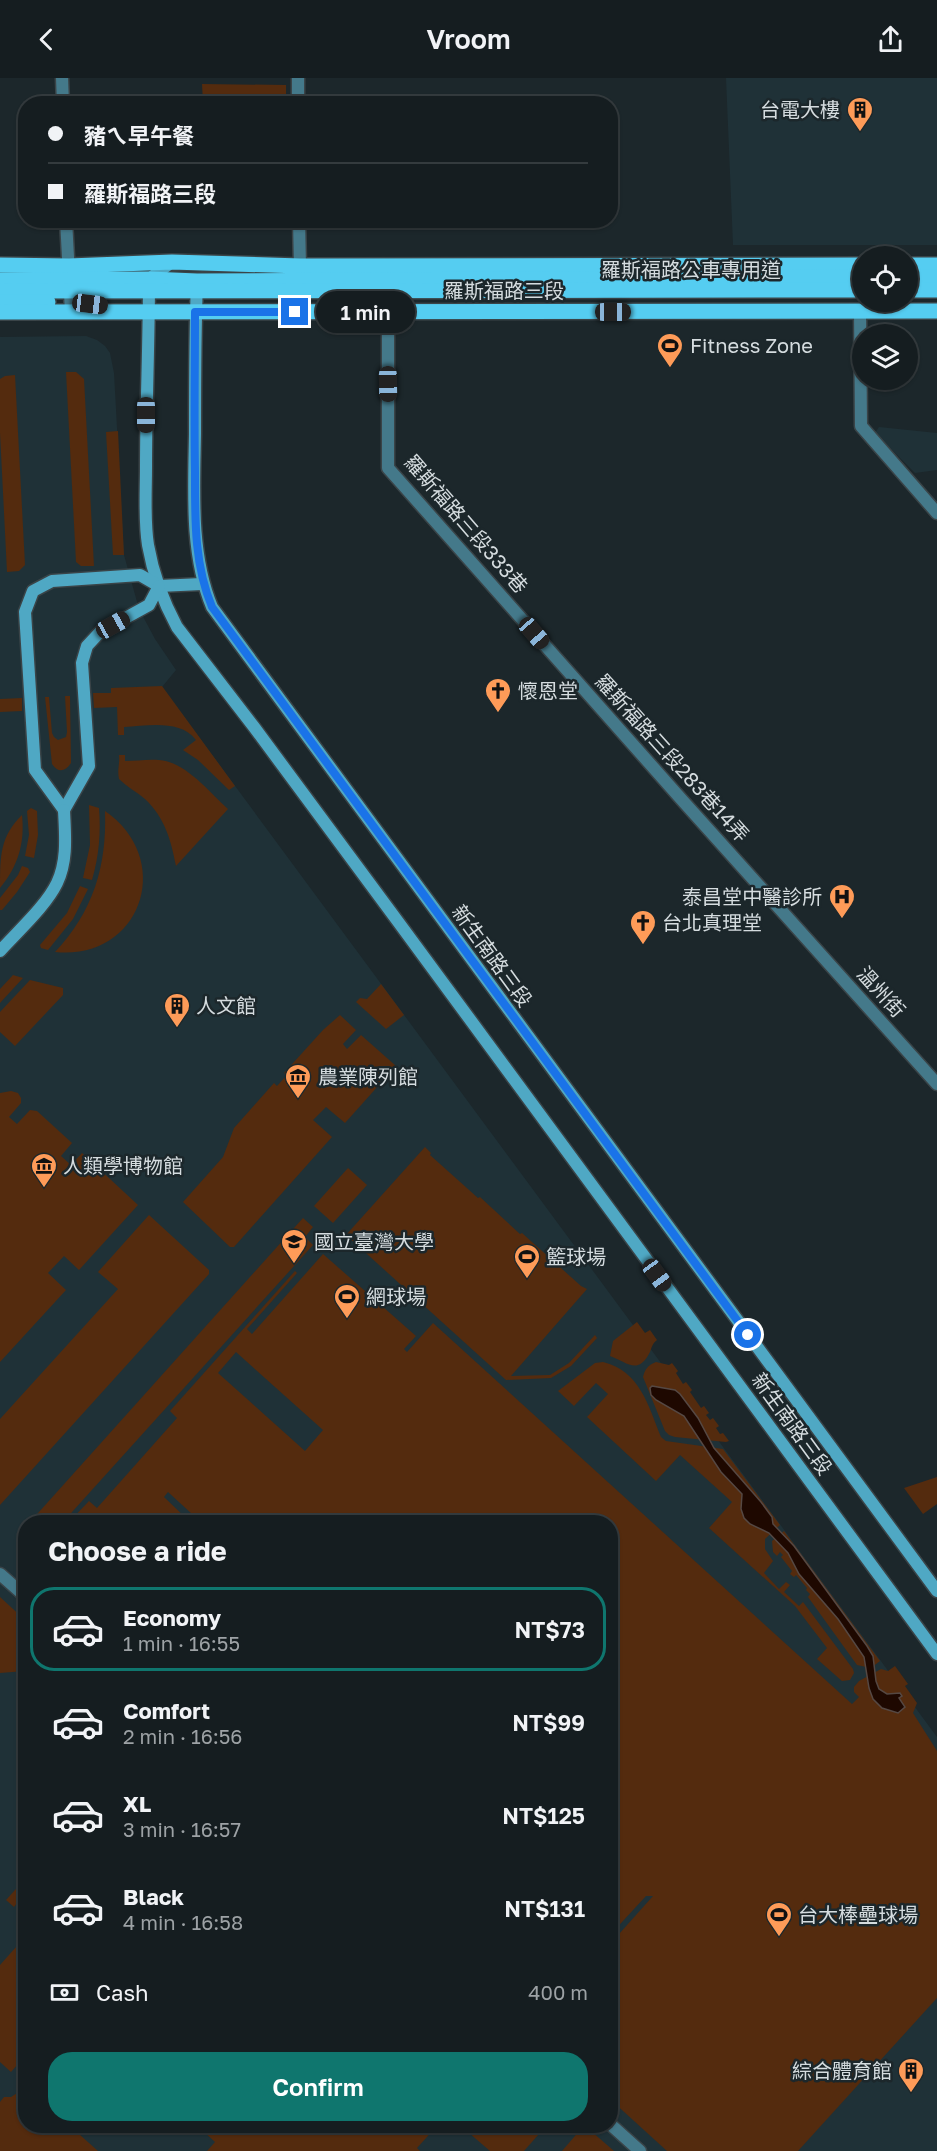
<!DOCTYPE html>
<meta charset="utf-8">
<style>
:root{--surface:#151d20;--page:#1e2629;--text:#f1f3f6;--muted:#9da2a5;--line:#343b3e;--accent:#0f766e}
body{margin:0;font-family:"Golos Text","Noto Sans TC",sans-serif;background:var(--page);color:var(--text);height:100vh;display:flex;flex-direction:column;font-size:22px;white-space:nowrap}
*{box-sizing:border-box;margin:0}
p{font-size:20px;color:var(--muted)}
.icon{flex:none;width:33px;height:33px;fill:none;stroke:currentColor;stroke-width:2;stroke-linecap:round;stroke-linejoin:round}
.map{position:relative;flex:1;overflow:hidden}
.drawer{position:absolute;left:18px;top:1437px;width:600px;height:618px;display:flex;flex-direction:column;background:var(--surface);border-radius:24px;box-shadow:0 2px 4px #0004,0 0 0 2px var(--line)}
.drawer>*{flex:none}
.top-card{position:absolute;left:18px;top:18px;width:600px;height:132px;border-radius:24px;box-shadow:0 2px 4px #0004,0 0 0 2px var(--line);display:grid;align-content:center;height:132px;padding:0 30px;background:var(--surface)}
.buttons{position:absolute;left:852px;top:168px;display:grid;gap:12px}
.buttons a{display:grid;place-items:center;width:66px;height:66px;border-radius:50%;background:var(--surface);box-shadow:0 2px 4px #0004,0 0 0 2px var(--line);font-size:30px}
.end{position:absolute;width:27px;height:27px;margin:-14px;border:8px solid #1a73e8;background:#fff;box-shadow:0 0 0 3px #fff}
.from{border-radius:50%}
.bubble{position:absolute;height:42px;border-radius:21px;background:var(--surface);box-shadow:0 2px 4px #0004,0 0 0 2px var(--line);font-size:20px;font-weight:600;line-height:42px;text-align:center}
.car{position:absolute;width:18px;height:36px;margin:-18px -9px;border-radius:8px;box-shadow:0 0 4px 2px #0007;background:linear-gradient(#222 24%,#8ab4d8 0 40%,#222 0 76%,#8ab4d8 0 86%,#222 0)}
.top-card b{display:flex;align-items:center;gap:21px;height:57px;font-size:22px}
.top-card b+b{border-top:2px solid var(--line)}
.top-card i{width:15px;height:15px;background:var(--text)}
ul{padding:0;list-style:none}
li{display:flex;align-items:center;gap:18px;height:84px;margin:0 12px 9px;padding:0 18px;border:3px solid transparent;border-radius:24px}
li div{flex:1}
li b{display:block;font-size:22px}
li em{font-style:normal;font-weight:600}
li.on{border-color:var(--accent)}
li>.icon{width:54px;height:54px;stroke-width:1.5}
h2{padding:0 30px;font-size:27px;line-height:72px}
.pay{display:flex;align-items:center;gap:15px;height:66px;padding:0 30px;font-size:22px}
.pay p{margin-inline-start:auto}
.action{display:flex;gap:12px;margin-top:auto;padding:12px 30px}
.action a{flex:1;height:69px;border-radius:24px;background:var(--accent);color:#fff;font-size:24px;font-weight:600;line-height:69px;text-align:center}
header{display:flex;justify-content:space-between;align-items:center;height:78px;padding:0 30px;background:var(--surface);font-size:27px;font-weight:600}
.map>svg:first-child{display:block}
</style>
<header><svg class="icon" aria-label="back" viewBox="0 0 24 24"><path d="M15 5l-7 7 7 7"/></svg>Vroom<svg class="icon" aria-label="share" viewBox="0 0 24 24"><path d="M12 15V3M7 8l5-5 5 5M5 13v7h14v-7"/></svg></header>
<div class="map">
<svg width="937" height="2073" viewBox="0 0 937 2073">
<rect width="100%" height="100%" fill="#1c272b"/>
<g fill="#1f3137" fill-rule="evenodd">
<polygon points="726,0 937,0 937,167 733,167"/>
<path d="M86,258L97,262L105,268L110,275L114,295L124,477L139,531L155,561L176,592L162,609L937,1659V2073H0V259ZM26,1444H610V2048H26Z"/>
<polygon points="879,349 937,355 937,392 915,395 875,355"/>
</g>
<g fill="#542b0e" fill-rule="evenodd">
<polygon points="202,6 286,7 286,25 203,25"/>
<polygon points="66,294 76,294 84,301 94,488 81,488 76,484"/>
<polygon points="15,297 25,487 19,493 7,494 0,355 0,301 5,298"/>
<polygon points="118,353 124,477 113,477 106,354"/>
<path d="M162,608L235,708L229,712L198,682L183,672L196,662C180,641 147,648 124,649V657H118L117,629L94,630L93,615H111V610Z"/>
<path d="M65,618H70L71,685C65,694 58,695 52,686L45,619H49L52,655L54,659L58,662L66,659L67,654Z"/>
<polygon points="22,620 22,633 0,634 0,621"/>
<path d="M119,677H125V683C136,683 148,681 159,682C186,684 209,714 228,731L176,788C171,762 165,740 145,721C137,714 127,709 119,701C117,691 120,686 119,677Z"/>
<path d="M89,727L99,730C101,755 99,778 92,802L83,800L90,767Z"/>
<polygon points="31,730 37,733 38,757 34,780 25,778 29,757 27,733"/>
<path d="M105,733C176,782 141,883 55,874C93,834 107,788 105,733Z"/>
<path d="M22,737C25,765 18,788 0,810C0,777 0,759 22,737Z"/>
<polygon points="22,788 28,790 30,794 17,814 2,832 0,832 0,820 18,797"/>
<polygon points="80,808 88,811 73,841 48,872 41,870 40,867 67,835"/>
<polygon points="13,897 23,900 0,925 0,911"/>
<polygon points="30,902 63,910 63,917 15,968 0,954 0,934"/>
<polygon points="381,906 404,937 386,951 356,924 360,920 367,921"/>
<polygon points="340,937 356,952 343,966 347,971 361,957 396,988 345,1045 326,1029 313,1042 332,1059 234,1169 230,1169 183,1124 223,1079 234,1050 274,1005 277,1008 287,997 284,995 323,952"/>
<polygon points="11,1013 18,1015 21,1020 21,1025 9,1039 17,1046 30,1032 37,1033 72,1065 61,1078 71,1087 82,1075 138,1127 79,1192 64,1178 48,1195 66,1212 0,1284 0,1015"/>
<polygon points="425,1069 431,1075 430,1077 478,1120 480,1119 520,1156 522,1155 581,1208 587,1211 511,1298 550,1297 569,1285 595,1257 597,1260 571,1288 551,1300 506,1302 346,1157"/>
<polygon points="348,1090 367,1107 333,1145 314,1128"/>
<polygon points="149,1137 209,1192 209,1196 0,1427 0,1341 118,1211 98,1194"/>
<polygon points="303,1140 313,1149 305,1159 313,1167 63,1444 30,1444"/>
<path d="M323,1176L416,1258L404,1271L407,1274L433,1245L852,1626L859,1619L854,1614V1609L859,1603L881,1591L888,1593L895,1588L908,1606L905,1608L917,1625L913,1635L937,1673V1920L798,2073H667L611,2022V1865L653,1818H646L611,1856L610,1444H69L89,1423L97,1430L177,1340L170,1333L295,1193L297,1195L247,1251L252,1256ZM236,1274L323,1352L305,1373L218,1295ZM168,1414L192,1436L188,1442L164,1419Z"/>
<path d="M637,1244L645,1255L650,1252L657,1262C652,1266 652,1269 650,1274C638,1298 627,1284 610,1278L613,1263Z"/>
<path d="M603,1284C640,1293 648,1327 661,1359L666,1363L723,1371L780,1447L765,1461V1471L773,1483L764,1495L779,1511L786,1504L790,1507L784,1514L799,1528L803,1524L853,1591L854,1595L850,1602L842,1603L817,1581L827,1570L795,1528L709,1450L732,1424L680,1377L656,1403L587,1339L608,1316L596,1305L574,1328L558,1313L595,1285Z"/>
<path d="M656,1284L669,1287L672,1285L678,1293L676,1295L683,1306L686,1304L692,1312L690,1314L701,1330L704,1328L709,1335L706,1337L710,1342L713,1340L719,1348L716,1350L720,1356L723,1355L729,1363L726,1364L675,1359L669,1357L665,1353L643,1299C645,1291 648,1287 656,1284Z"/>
<polygon points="937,1399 937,1426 923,1436 904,1410"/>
<polygon points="784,1453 880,1583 871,1590 857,1587 808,1519 810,1516 806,1512 807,1510 796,1497 794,1499 790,1496 792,1493 781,1479 783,1477 780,1474 777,1478 773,1474 772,1463"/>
<polygon points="0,1519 25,1542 25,1593 0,1595"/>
<polygon points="25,1801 25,1815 14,1829 6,1822"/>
<polygon points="25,1859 25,1978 11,1994 0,1984 0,1887"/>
<polygon points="25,2010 26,2048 70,2048 98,2073 0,2073 0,2024 4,2019 11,2019"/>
<polygon points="209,2048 454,2048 445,2057 436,2049 417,2070 420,2073 207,2073 215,2064 203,2053"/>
<polygon points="461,2048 546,2048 524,2073 490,2073"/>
<polygon points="581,2051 591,2053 614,2073 562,2073"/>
</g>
<polygon fill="#1e0800" stroke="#554843" stroke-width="1.5" points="652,1308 675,1312 680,1316 698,1340 714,1370 761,1424 772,1439 773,1446 794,1468 867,1568 873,1578 876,1603 879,1611 887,1616 900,1615 902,1618 899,1620 905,1629 898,1635 882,1630 873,1621 869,1610 864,1579 838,1541 799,1496 788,1475 769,1455 750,1446 744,1440 741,1431 742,1416 721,1394 684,1338 656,1322 651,1317 650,1310"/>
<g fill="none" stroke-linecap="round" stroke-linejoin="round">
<defs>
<g id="street">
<polyline points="62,0 63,26"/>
<polyline points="298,0 298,26"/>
<polyline points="66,142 71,234"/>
<polyline points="299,142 300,188"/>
<polyline points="860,233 861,348 937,435"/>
<polyline points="388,234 388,390 682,722 937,1006"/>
<polyline points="0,1496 26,1519"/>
<polyline points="610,2046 640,2073"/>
</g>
<g id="secondary">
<path d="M172,184L149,201C149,264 146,327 146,389C146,415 144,442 148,467C153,496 163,523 177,549L254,649L399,845L937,1576"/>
<path d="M197,204C195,255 195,305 195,356C194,413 190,476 212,529L937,1513"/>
<polyline points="64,732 35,692 25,534 33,513 52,503 140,497 159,508 202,506"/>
<polyline points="64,732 89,688 82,585 87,568 100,554 149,527 159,508"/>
<path d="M0,873C18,853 46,828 57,805C68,782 65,756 64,732"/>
</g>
<g id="primary">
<polyline points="0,187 69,188 172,184 300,188 862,187"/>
<polyline points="908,187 937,187"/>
<polyline points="908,199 937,199"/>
<polyline points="0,202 149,201 197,203 862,199"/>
<polyline points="908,212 937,212"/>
<polyline points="0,213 862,212"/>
<polyline points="0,224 48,224"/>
<polyline points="0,234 937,233"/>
</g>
</defs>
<use href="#street" stroke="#3a4448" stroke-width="15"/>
<use href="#secondary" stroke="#3a4448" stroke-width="15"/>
<use href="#primary" stroke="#3a4448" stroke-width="18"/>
<use href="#street" stroke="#44798a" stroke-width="12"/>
<use href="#secondary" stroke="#4fa8c4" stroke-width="12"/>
<use href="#primary" stroke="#55cdf1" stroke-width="15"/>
</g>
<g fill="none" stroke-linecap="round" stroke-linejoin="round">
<path stroke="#1a73e8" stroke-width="8" d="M295,234H195C195,287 194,341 195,394C195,441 194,486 212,529L748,1257"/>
</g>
<defs>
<symbol id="building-pin" viewBox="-11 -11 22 30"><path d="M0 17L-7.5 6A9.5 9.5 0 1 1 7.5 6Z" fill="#fe9b58" stroke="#1c272b"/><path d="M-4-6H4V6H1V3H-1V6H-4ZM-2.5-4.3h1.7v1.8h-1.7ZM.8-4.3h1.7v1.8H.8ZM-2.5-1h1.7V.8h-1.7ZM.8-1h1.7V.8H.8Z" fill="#111"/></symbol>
<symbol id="stadium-pin" viewBox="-11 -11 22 30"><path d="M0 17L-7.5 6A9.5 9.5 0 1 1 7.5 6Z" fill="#fe9b58" stroke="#1c272b"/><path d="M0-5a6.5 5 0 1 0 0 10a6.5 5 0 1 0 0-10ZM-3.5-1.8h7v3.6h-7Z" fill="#111"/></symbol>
<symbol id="church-pin" viewBox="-11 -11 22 30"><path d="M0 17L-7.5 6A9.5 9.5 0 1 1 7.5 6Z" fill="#fe9b58" stroke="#1c272b"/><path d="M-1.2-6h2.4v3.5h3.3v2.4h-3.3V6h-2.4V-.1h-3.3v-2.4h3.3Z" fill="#111"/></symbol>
<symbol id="hospital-pin" viewBox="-11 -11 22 30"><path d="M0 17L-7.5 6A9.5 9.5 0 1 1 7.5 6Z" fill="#fe9b58" stroke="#1c272b"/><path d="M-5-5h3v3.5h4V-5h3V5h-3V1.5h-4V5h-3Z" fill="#111"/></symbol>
<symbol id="museum-pin" viewBox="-11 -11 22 30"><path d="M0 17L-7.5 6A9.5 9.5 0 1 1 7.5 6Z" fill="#fe9b58" stroke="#1c272b"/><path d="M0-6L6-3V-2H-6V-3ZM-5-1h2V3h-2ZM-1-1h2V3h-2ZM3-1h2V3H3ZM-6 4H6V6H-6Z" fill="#111"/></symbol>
<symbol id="university-pin" viewBox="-11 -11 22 30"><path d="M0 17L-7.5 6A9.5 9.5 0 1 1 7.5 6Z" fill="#fe9b58" stroke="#1c272b"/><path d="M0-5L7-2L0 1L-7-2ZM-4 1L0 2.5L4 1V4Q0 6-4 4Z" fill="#111"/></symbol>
</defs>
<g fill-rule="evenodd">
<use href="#building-pin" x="845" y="17" width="30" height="40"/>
<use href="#stadium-pin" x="655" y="253" width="30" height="40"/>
<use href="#church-pin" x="483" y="598" width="30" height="40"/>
<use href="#hospital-pin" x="827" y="804" width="30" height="40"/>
<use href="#church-pin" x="628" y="830" width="30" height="40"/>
<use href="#building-pin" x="162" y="913" width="30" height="40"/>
<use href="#museum-pin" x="283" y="984" width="30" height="40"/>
<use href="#museum-pin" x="29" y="1073" width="30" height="40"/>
<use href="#university-pin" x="279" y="1149" width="30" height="40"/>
<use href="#stadium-pin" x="512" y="1164" width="30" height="40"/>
<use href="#stadium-pin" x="332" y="1204" width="30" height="40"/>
<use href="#stadium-pin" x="764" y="1822" width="30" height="40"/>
<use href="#building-pin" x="896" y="1978" width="30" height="40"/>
</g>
<g text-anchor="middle" stroke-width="5" stroke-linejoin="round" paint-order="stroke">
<g font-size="20" fill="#d5dcdf" stroke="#1c272b" text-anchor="start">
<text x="840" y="39" text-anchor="end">台電大樓</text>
<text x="690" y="275">Fitness Zone</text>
<text x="518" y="620">懷恩堂</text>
<text x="822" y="826" text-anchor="end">泰昌堂中醫診所</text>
<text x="662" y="852">台北真理堂</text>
<text x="196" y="935">人文館</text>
<text x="318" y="1006">農業陳列館</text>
<text x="63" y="1095">人類學博物館</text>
<text x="314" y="1171">國立臺灣大學</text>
<text x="546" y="1186">籃球場</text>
<text x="366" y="1226">網球場</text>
<text x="798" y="1844">台大棒壘球場</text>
<text x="892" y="2000" text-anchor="end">綜合體育館</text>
</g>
<g font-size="20" fill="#d5dcdf" stroke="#1c272b">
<text x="691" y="199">羅斯福路公車專用道</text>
<text x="504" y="220">羅斯福路三段</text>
<text transform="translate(466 446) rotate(49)" y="7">羅斯福路三段333巷</text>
<text transform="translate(672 680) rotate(48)" y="7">羅斯福路三段283巷14弄</text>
<text transform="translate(492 878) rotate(54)" y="7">新生南路三段</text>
<text transform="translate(881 914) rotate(48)" y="7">溫州街</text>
<text transform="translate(792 1346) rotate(54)" y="7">新生南路三段</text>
</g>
</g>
</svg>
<div class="buttons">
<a><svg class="icon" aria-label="locate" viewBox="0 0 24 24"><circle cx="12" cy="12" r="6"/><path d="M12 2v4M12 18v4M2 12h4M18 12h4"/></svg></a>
<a><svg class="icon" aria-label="layers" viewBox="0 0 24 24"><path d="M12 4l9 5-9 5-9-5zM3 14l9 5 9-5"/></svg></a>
</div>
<i class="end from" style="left:748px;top:1257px"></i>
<i class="end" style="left:295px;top:234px"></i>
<div class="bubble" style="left:316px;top:213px;width:99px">1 min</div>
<i class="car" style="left:90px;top:226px;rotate:97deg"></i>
<i class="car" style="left:613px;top:234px;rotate:90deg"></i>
<i class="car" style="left:388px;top:306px;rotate:179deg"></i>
<i class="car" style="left:146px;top:337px;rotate:180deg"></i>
<i class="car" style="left:113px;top:547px;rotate:61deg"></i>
<i class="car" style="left:534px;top:555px;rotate:139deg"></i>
<i class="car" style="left:657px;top:1197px;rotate:144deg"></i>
<div class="top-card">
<b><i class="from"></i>豬ㄟ早午餐</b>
<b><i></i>羅斯福路三段</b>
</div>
<section class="drawer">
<h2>Choose a ride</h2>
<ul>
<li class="on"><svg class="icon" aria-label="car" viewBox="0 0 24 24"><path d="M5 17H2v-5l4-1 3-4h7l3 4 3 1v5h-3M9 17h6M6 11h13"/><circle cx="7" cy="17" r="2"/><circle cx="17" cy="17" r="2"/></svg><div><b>Economy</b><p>1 min · 16:55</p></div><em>NT$73</em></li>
<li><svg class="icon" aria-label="car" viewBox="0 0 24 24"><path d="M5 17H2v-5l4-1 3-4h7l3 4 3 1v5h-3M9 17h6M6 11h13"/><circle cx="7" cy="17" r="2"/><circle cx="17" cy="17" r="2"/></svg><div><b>Comfort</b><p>2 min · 16:56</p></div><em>NT$99</em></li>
<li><svg class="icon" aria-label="car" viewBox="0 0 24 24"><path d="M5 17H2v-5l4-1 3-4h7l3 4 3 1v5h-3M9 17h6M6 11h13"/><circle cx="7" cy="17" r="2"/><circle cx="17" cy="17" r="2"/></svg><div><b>XL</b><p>3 min · 16:57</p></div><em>NT$125</em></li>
<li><svg class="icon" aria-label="car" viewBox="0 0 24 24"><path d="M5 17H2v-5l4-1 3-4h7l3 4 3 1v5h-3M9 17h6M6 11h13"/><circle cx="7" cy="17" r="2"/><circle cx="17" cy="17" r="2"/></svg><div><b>Black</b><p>4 min · 16:58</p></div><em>NT$131</em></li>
</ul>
<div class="pay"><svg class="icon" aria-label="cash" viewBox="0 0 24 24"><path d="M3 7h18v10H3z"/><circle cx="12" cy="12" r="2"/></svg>Cash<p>400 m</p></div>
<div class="action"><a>Confirm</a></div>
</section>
</div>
